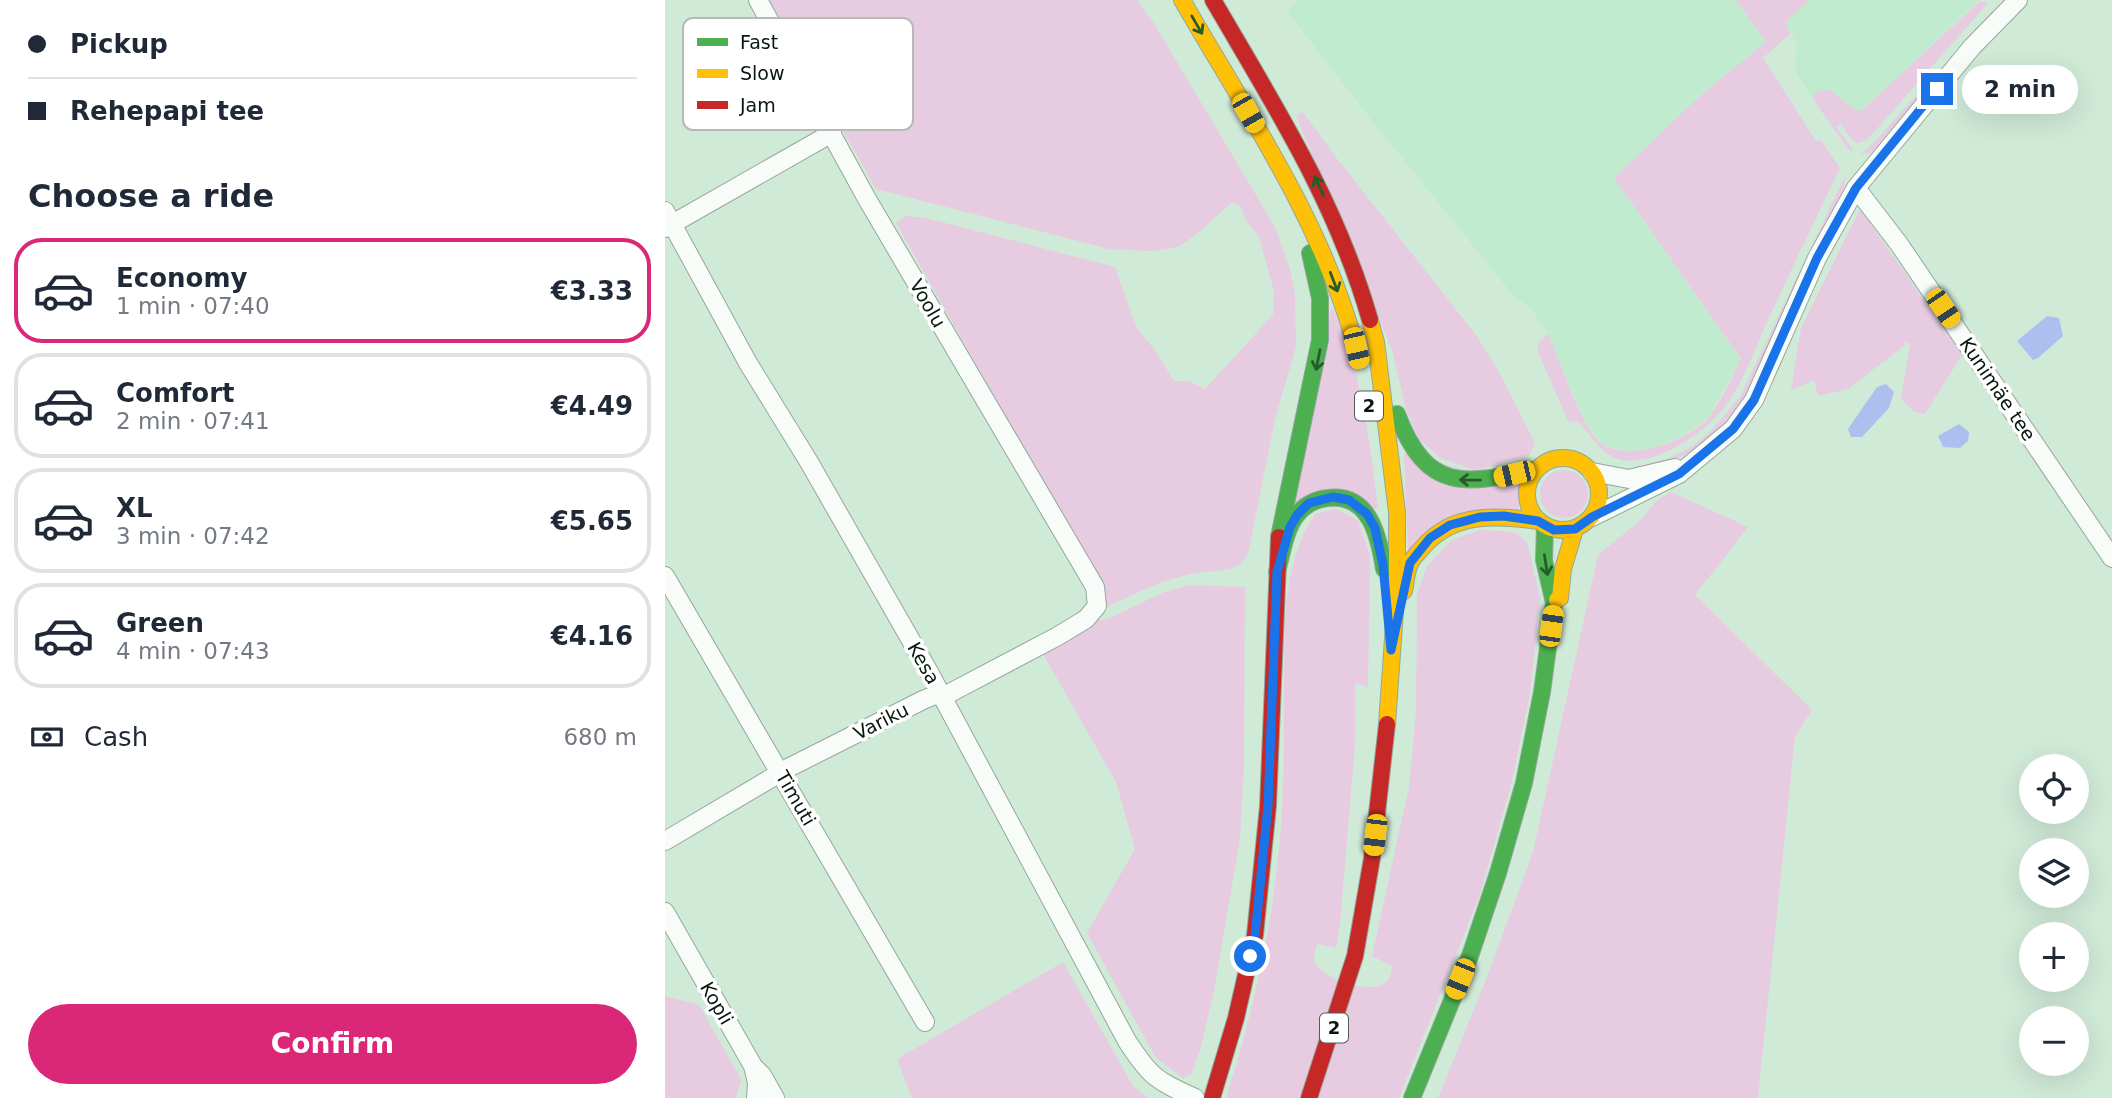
<!DOCTYPE html>
<meta charset="utf-8">
<style>
:root{--surface:#fff;--page:#f6f6f7;--text:#1f2937;--muted:#747a83;--line:#e0e1e3;--accent:#db2777}
body{margin:0;font-family:"DejaVu Sans",sans-serif;background:var(--page);color:var(--text);height:100vh;display:flex;flex-direction:column;font-size:26px;white-space:nowrap}
*{box-sizing:border-box;margin:0}
p{font-size:23px;color:var(--muted)}
.icon{flex:none;width:38px;height:38px;fill:none;stroke:currentColor;stroke-width:2;stroke-linecap:round;stroke-linejoin:round}
.map{position:relative;flex:1;overflow:hidden}
.side{display:flex;flex-direction:column;background:var(--surface);width:665px}
.side>*{flex:none}
.hud{display:grid;align-content:center;height:154px;padding:0 28px;background:var(--surface)}
.buttons{position:absolute;left:1354px;top:754px;display:grid;gap:14px}
.buttons a{display:grid;place-items:center;width:70px;height:70px;border-radius:50%;background:var(--surface);box-shadow:0 7px 28px #0002;font-size:35px}
.end{position:absolute;width:32px;height:32px;margin:-16px;border:9px solid #1a73e8;background:#fff;box-shadow:0 0 0 4px #fff}
.from{border-radius:50%}
.bubble{position:absolute;height:49px;border-radius:24px;background:var(--surface);box-shadow:0 7px 28px #0002;font-size:23px;font-weight:800;line-height:49px;text-align:center}
.car{position:absolute;width:21px;height:42px;margin:-21px -10px;border-radius:9px;box-shadow:0 0 5px 2px #0007;background:linear-gradient(#f5c518 24%,#345 0 40%,#f5c518 0 76%,#345 0 86%,#f5c518 0)}
.hud b{display:flex;align-items:center;gap:24px;height:66px;font-size:26px}
.hud b+b{border-top:2px solid var(--line)}
.hud i{width:18px;height:18px;background:var(--text)}
ul{padding:0;list-style:none}
li{display:flex;align-items:center;gap:21px;height:105px;margin:0 14px 10px;padding:0 14px;border:4px solid var(--line);border-radius:28px}
li div{flex:1}
li b{display:block;font-size:26px}
li em{font-style:normal;font-weight:800}
li.current{border-color:var(--accent)}
li>.icon{width:63px;height:63px;stroke-width:1.5}
h2{padding:0 28px;font-size:32px;line-height:84px}
.pay{display:flex;align-items:center;gap:18px;height:77px;padding:0 28px;font-size:26px}
.pay p{margin-inline-start:auto}
.cta{display:flex;gap:14px;margin-top:auto;padding:14px 28px}
.cta a{flex:1;height:80px;border-radius:42px;background:var(--accent);color:#fff;font-size:28px;font-weight:800;line-height:80px;text-align:center}
main{display:flex;flex:1;min-height:0}
.map>svg:first-child{display:block}
</style>
<main>
<section class="side">
<div class="hud">
<b><i class="from"></i>Pickup</b>
<b><i></i>Rehepapi tee</b>
</div>
<h2>Choose a ride</h2>
<ul>
<li class="current"><svg class="icon" aria-label="car" viewBox="0 0 24 24"><path d="M5 17H2v-5l4-1 3-4h7l3 4 3 1v5h-3M9 17h6M6 11h13"/><circle cx="7" cy="17" r="2"/><circle cx="17" cy="17" r="2"/></svg><div><b>Economy</b><p>1 min · 07:40</p></div><em>€3.33</em></li>
<li><svg class="icon" aria-label="car" viewBox="0 0 24 24"><path d="M5 17H2v-5l4-1 3-4h7l3 4 3 1v5h-3M9 17h6M6 11h13"/><circle cx="7" cy="17" r="2"/><circle cx="17" cy="17" r="2"/></svg><div><b>Comfort</b><p>2 min · 07:41</p></div><em>€4.49</em></li>
<li><svg class="icon" aria-label="car" viewBox="0 0 24 24"><path d="M5 17H2v-5l4-1 3-4h7l3 4 3 1v5h-3M9 17h6M6 11h13"/><circle cx="7" cy="17" r="2"/><circle cx="17" cy="17" r="2"/></svg><div><b>XL</b><p>3 min · 07:42</p></div><em>€5.65</em></li>
<li><svg class="icon" aria-label="car" viewBox="0 0 24 24"><path d="M5 17H2v-5l4-1 3-4h7l3 4 3 1v5h-3M9 17h6M6 11h13"/><circle cx="7" cy="17" r="2"/><circle cx="17" cy="17" r="2"/></svg><div><b>Green</b><p>4 min · 07:43</p></div><em>€4.16</em></li>
</ul>
<div class="pay"><svg class="icon" aria-label="cash" viewBox="0 0 24 24"><path d="M3 7h18v10H3z"/><circle cx="12" cy="12" r="2"/></svg>Cash<p>680 m</p></div>
<div class="cta"><a>Confirm</a></div>
</section>
<div class="map">
<svg width="1447" height="1098" viewBox="0 0 1447 1098">
<rect width="100%" height="100%" fill="#d0ead8"/>
<g fill="#c1ebcf">
<polygon points="634,0 1071,0 1101,42 1036,95 949,178 1076,360 1043,417 1023,433 989,449 959,451 937,444 918,418 883,334 866,309 848,295 705,118 622,11"/>
<polygon points="1144,0 1314,0 1196,111 1187,108 1165,90 1153,92 1148,99 1130,70 1132,45 1121,22"/>
</g>
<g fill="#e7cbe1">
<polygon points="104,0 472,0 490,25 610,227 625,269 630,295 631,347 610,419 583,554 575,565 565,569 525,574 494,583 441,607 439,590 231,223 241,216 261,218 450,267 471,327 489,349 509,381 524,381 540,389 608,315 609,291 594,237 580,219 577,208 567,202 533,233 513,247 487,251 444,249 211,189"/>
<path d="M1071,0H1144L1121,22L1125,34L1098,58L1151,141L1156,140L1175,168C1150,219 1126,271 1102,322C1090,349 1079,380 1062,404C1042,432 989,469 953,459C934,453 927,435 914,423L910,421L904,423L872,350L875,341L883,333C894,359 917,429 937,444C965,463 1026,440 1045,416C1057,399 1067,378 1076,359L949,178L1036,95L1101,42Z"/>
<polygon points="1315,1 1323,3 1202,140 1192,143 1185,138 1176,124 1171,127 1187,148 1187,152 1182,148 1148,99 1153,91 1165,90 1187,108 1196,111"/>
<polygon points="1328,10 1329,14 1215,145 1205,153 1196,154 1212,139"/>
<polygon points="638,112 670,156 811,335 833,370 870,443 864,456 810,470 775,458 754,439 741,409 727,350 631,116"/>
<path d="M1180,176L1179,190C1157,234 1137,280 1115,325C1097,364 1081,410 1047,438C1024,457 997,465 969,472L970,467L1001,459L1023,449L1044,433L1075,397Z"/>
<polygon points="1195,209 1297,355 1260,414 1248,411 1236,398 1245,344 1240,341 1240,345 1183,389 1153,396 1149,380 1126,390 1136,328"/>
<path d="M666,306C695,357 706,450 713,509L629,503Z"/>
<polygon points="739,453 854,485 854,508 743,550"/>
<circle cx="899" cy="494" r="24"/>
<polygon points="1006,492 1083,527 1030,595 1147,710 1130,737 1093,1098 773,1098 822,977 868,852 933,555 977,519 992,500"/>
<path d="M671,509L693,520L705,556L703,687L690,683V745L675,924L671,948L652,944C651,949 648,955 649,961C653,978 727,1008 727,966L707,956L744,787L751,712L752,594L762,566L787,540L816,530L849,532L862,542L875,598L865,694L845,789L814,897L734,1098H561C587,1017 606,933 614,849C619,799 619,749 619,700C620,637 614,569 650,514Z"/>
<polygon points="524,585 580,587 579,764 575,839 549,990 536,1047 526,1074 518,1078 491,1058 422,933 470,849 451,782 377,652 429,621 445,618 499,592"/>
<polygon points="398,962 468,1086 484,1098 247,1098 232,1059"/>
<polygon points="0,996 34,1005 76,1079 71,1098 0,1098"/>
</g>
<g fill="#adbfee">
<polygon points="1382,316 1394,318 1398,336 1373,358 1368,360 1352,341"/>
<polygon points="1221,384 1229,392 1224,408 1197,437 1186,437 1183,429 1212,387"/>
<polygon points="1294,424 1304,432 1303,441 1295,448 1278,447 1273,436"/>
</g>
<g fill="none" stroke-linecap="round" stroke-linejoin="round">
<defs>
<g id="street">
<polyline points="1191,188 1234,244 1447,558"/>
<path d="M0,211L83,363L144,462L264,672L462,1041C486,1078 491,1080 530,1098"/>
<polyline points="0,228 167,133"/>
<polyline points="927,472 964,479 1010,468"/>
<polyline points="927,517 1014,474 1068,429 1089,400 1152,258 1191,188 1307,47 1353,0"/>
<polyline points="0,576 260,1022"/>
<polyline points="0,841 125,767 258,700 275,693 283,694 393,636 421,619 432,606 430,587 202,199 93,0"/>
<polyline points="0,912 88,1066 92,1083 91,1098"/>
<polyline points="91,1069 97,1075 110,1098"/>
</g>
<g id="fast">
<path d="M732,414C762,493 799,485 872,469"/>
<polyline points="614,537 655,340 655,298 645,253"/>
<path d="M612,572C617,554 620,531 631,516C638,506 650,499 663,498C705,493 714,537 719,569"/>
<polyline points="747,1098 805,956 833,873 859,783 877,692 889,603 879,560 880,526"/>
</g>
<g id="slow">
<path d="M517,0C581,111 656,220 690,344"/>
<polyline points="705,320 711,342 732,512 732,582 722,724"/>
<circle cx="898" cy="494" r="36"/>
<path d="M739,591C741,583 741,572 745,564C747,558 754,552 758,547C788,512 832,515 874,521"/>
<polyline points="892,600 895,598 898,569 910,529"/>
</g>
<g id="jam">
<path d="M548,0C609,105 671,201 705,320"/>
<polyline points="547,1098 571,1018 590,935 603,806 614,537"/>
<polyline points="644,1098 690,956 707,858 722,724"/>
</g>
</defs>
<use href="#street" stroke="#94a79a" stroke-width="20"/>
<use href="#fast" stroke="#94a79a" stroke-width="18"/>
<use href="#slow" stroke="#94a79a" stroke-width="18"/>
<use href="#jam" stroke="#94a79a" stroke-width="18"/>
<use href="#street" stroke="#f8fcf9" stroke-width="18"/>
<use href="#fast" stroke="#4caf50" stroke-width="16"/>
<use href="#slow" stroke="#ffc107" stroke-width="16"/>
<use href="#jam" stroke="#c62828" stroke-width="16"/>
</g>
<defs><path id="oneway-shaft" d="M-6 0H5M1.5-3L5.5 0L1.5 3" fill="none" stroke-width="1.6" stroke-linecap="round" stroke-linejoin="round" transform="scale(1.75)"/></defs>
<g stroke="#265c2c">
<use href="#oneway-shaft" transform="translate(532 25) rotate(60)"/>
<use href="#oneway-shaft" transform="translate(654 186) rotate(-115)"/>
<use href="#oneway-shaft" transform="translate(669 282) rotate(69)"/>
<use href="#oneway-shaft" transform="translate(653 360) rotate(101)"/>
<use href="#oneway-shaft" transform="translate(805 480) rotate(-179)"/>
<use href="#oneway-shaft" transform="translate(881 565) rotate(81)"/>
</g>
<g fill="none" stroke-linecap="round" stroke-linejoin="round">
<polyline stroke="#1a73e8" stroke-width="9" points="585,956 590,935 603,806 612,572 625,527 632,515 644,503 668,497 684,500 702,514 710,528 718,565 726,650 745,563 765,538 785,525 815,517 839,516 873,521 889,530 910,529 927,517 1014,474 1068,429 1089,400 1152,258 1191,188 1272,89"/>
</g>
<g text-anchor="middle" stroke-width="7" stroke-linejoin="round" paint-order="stroke">
<g fill="#fff" stroke="#515d56" stroke-width="2">
<rect x="690" y="391.5" width="28" height="29" rx="5"/>
<rect x="655" y="1013.5" width="28" height="29" rx="5"/>
</g>
<g font-size="18" font-weight="bold" fill="#07180e">
<text x="704" y="412">2</text>
<text x="669" y="1034">2</text>
</g>
<g font-size="19" fill="#07180e" stroke="#fff">
<text transform="translate(263 303) rotate(60)" y="7">Voolu</text>
<text transform="translate(1333 389) rotate(56)" y="7">Kunimäe tee</text>
<text transform="translate(259 663) rotate(60)" y="7">Kesa</text>
<text transform="translate(216 721) rotate(-27)" y="7">Variku</text>
<text transform="translate(131 798) rotate(60)" y="7">Timuti</text>
<text transform="translate(52 1003) rotate(60)" y="7">Kopli</text>
</g>
</g>
<rect x="18" y="18" width="230" height="112" rx="10" fill="#fff" stroke="#b5bab7" stroke-width="2"/>
<rect x="32" y="38" width="31" height="8" fill="#4caf50"/>
<rect x="32" y="69" width="31" height="9" fill="#ffc107"/>
<rect x="32" y="101" width="31" height="8" fill="#c62828"/>
<g font-size="19" fill="#07180e">
<text x="75" y="49">Fast</text>
<text x="75" y="80">Slow</text>
<text x="75" y="112">Jam</text>
</g>
</svg>
<div class="buttons">
<a><svg class="icon" aria-label="locate" viewBox="0 0 24 24"><circle cx="12" cy="12" r="6"/><path d="M12 2v4M12 18v4M2 12h4M18 12h4"/></svg></a>
<a><svg class="icon" aria-label="layers" viewBox="0 0 24 24"><path d="M12 4l9 5-9 5-9-5zM3 14l9 5 9-5"/></svg></a>
<a>+</a>
<a>−</a>
</div>
<i class="end from" style="left:585px;top:956px"></i>
<i class="end" style="left:1272px;top:89px"></i>
<div class="bubble" style="left:1297px;top:65px;width:116px">2 min</div>
<i class="car" style="left:583px;top:113px;rotate:150deg"></i>
<i class="car" style="left:1278px;top:308px;rotate:146deg"></i>
<i class="car" style="left:691px;top:348px;rotate:167deg"></i>
<i class="car" style="left:849px;top:474px;rotate:257deg"></i>
<i class="car" style="left:886px;top:626px;rotate:8deg"></i>
<i class="car" style="left:710px;top:835px;rotate:187deg"></i>
<i class="car" style="left:795px;top:979px;rotate:202deg"></i>
</div>
</main>
